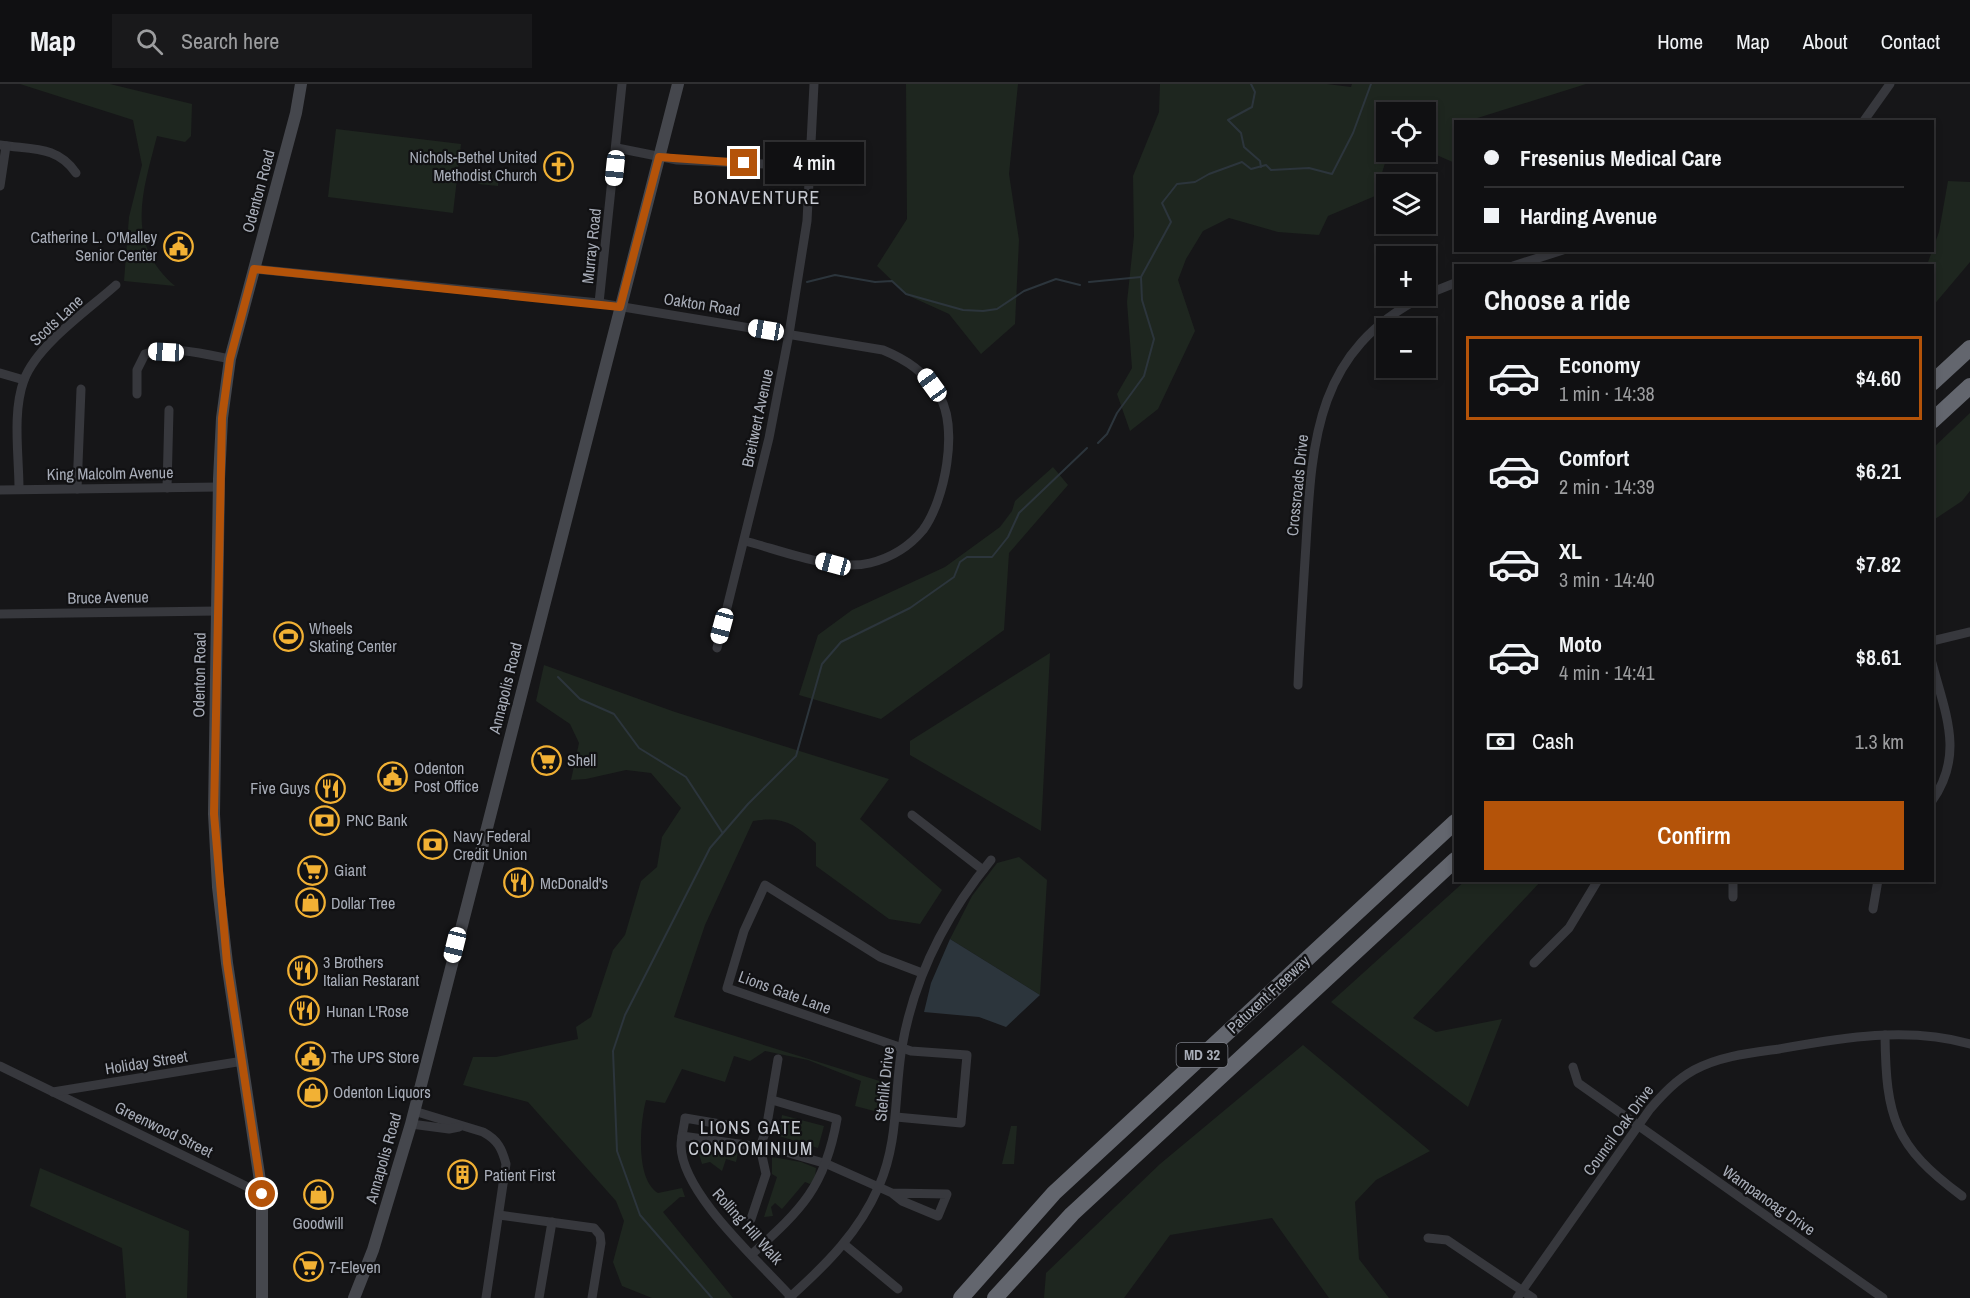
<!DOCTYPE html>
<meta charset="utf-8">
<style>
:root{--surface:#101012;--page:#19191b;--text:#f1f3f6;--muted:#9c9d9f;--line:#303032;--accent:#b45309}
body{margin:0;font-family:"Archivo Narrow",sans-serif;background:var(--page);color:var(--text);height:100vh;display:flex;flex-direction:column;font-size:22px;white-space:nowrap}
*{box-sizing:border-box;margin:0}
p{font-size:20px;color:var(--muted)}
.icon{flex:none;width:33px;height:33px;fill:none;stroke:currentColor;stroke-width:2;stroke-linecap:round;stroke-linejoin:round}
.map{position:relative;flex:1;overflow:hidden}
.side{position:absolute;left:1454px;top:180px;width:480px;height:618px;display:flex;flex-direction:column;background:var(--surface);border-radius:0px;box-shadow:0 3px 9px #0003,0 0 0 2px var(--line)}
.side>*{flex:none}
.guide{position:absolute;left:1454px;top:36px;width:480px;height:132px;border-radius:0px;box-shadow:0 3px 9px #0003,0 0 0 2px var(--line);display:grid;align-content:center;height:132px;padding:0 30px;background:var(--surface)}
.tools{position:absolute;left:1376px;top:18px;display:grid;gap:12px}
.tools a{display:grid;place-items:center;width:60px;height:60px;border-radius:0px;background:var(--surface);box-shadow:0 3px 9px #0003,0 0 0 2px var(--line);font-size:30px}
.end{position:absolute;width:27px;height:27px;margin:-14px;border:8px solid #b45309;background:#fff;box-shadow:0 0 0 3px #fff}
.from{border-radius:50%}
.bubble{position:absolute;height:42px;border-radius:0px;background:var(--surface);box-shadow:0 3px 9px #0003,0 0 0 2px var(--line);font-size:20px;font-weight:600;line-height:42px;text-align:center}
.car{position:absolute;width:18px;height:36px;margin:-18px -9px;border-radius:8px;box-shadow:0 0 4px 2px #0007;background:linear-gradient(#fff 24%,#345 0 40%,#fff 0 76%,#345 0 86%,#fff 0)}
.guide b{display:flex;align-items:center;gap:21px;height:57px;font-size:22px}
.guide b+b{border-top:2px solid var(--line)}
.guide i{width:15px;height:15px;background:var(--text)}
ul{padding:0;list-style:none}
li{display:flex;align-items:center;gap:18px;height:84px;margin:0 12px 9px;padding:0 18px;border:3px solid transparent;border-radius:0px}
li div{flex:1}
li b{display:block;font-size:22px}
li em{font-style:normal;font-weight:600}
li.active{border-color:var(--accent)}
li>.icon{width:54px;height:54px;stroke-width:1.5}
h2{padding:0 30px;font-size:27px;line-height:72px}
.pay{display:flex;align-items:center;gap:15px;height:66px;padding:0 30px;font-size:22px}
.pay p{margin-inline-start:auto}
.action{display:flex;gap:12px;margin-top:auto;padding:12px 30px}
.action a{flex:1;height:69px;border-radius:0px;background:var(--accent);color:#fff;font-size:24px;font-weight:600;line-height:69px;text-align:center}
header{display:flex;align-items:center;gap:36px;box-sizing:border-box;height:84px;padding:0 30px;background:var(--surface);border-bottom:2px solid var(--line)}
header strong{font-size:28px}
nav{display:flex;gap:33px;margin-inline-start:auto;font-size:21px}
.search{width:420px;height:54px;background:var(--page);display:flex;align-items:center;gap:15px;box-sizing:border-box;padding:0 21px;border-radius:0px;color:var(--muted);font-size:22px}
.map>svg:first-child{display:block}
</style>
<header>
<strong>Map</strong>
<div class="search"><svg class="icon" aria-label="search" viewBox="0 0 24 24"><circle cx="10" cy="10" r="6"/><path d="M15 15l6 6"/></svg>Search here</div>
<nav><a>Home</a><a>Map</a><a>About</a><a>Contact</a></nav>
</header>
<div class="map">
<svg width="1970" height="1214" viewBox="0 0 1970 1214">
<rect width="100%" height="100%" fill="#161618"/>
<g fill="#1e261f">
<path d="M20,0H110L192,20L191,52L185,58L157,52C143,107 124,159 175,202L124,197L129,133L142,81L133,36Z"/>
<polygon points="906,0 1018,0 1009,90 1019,156 1015,240 981,270 949,230 907,211 877,182 907,135"/>
<polygon points="1160,0 1327,0 1351,3 1352,0 1586,0 1468,37 1455,38 1455,79 1425,66 1425,28 1386,28 1386,68 1396,68 1385,79 1375,112 1328,132 1319,151 1278,148 1229,134 1203,147 1186,175 1178,196 1195,247 1158,325 1130,347 1117,310 1132,284 1127,218 1134,152 1133,92 1159,28"/>
<polygon points="336,45 461,60 453,129 328,113"/>
<polygon points="479,87 499,89 498,102 478,100"/>
<polygon points="1948,97 1970,98 1970,178 1932,223 1932,182 1927,181 1939,148"/>
<polygon points="1970,329 1970,407 1962,417 1932,437 1932,365"/>
<polygon points="1053,383 1068,401 1009,469 1004,546 881,635 799,611 818,551 852,526 945,483 1000,443 1012,427 1015,417"/>
<polygon points="1050,569 1041,747 910,671 910,657"/>
<path d="M544,581L675,628L889,695L860,735L942,806L920,840L889,835L816,782V759C794,739 782,732 753,737L705,841L674,933L886,999L882,1029L855,1022L861,997L808,976L765,967L750,977L734,972L725,998L682,985L665,1019L646,1016C640,1039 635,1095 658,1109L682,1104L685,1113H680L663,1128L733,1214H652L622,1202L613,1178L624,1137L616,1117L528,1018L463,1001L473,973H496L578,955L576,943L591,933L613,866L625,851L641,797L657,783L662,753L681,724L651,689L626,686L586,695L571,696L579,659L570,640L536,617Z"/>
<polygon points="1019,773 1047,796 1040,911 950,855 972,812 997,779"/>
<polygon points="1466,796 1541,797 1413,934 1436,948 1502,935 1468,1023 1331,918"/>
<polygon points="1303,961 1430,1067 1376,1096 1355,1118 1359,1175 1389,1214 1329,1214 1272,1134 1170,1151 1124,1214 1044,1214 1046,1189 1160,1080"/>
<polygon points="782,1031 824,1042 818,1064 779,1052"/>
<polygon points="1011,1042 1017,1042 1014,1080 1002,1080"/>
<polygon points="700,1057 739,1064 736,1078 726,1075 722,1087 710,1078 702,1080 698,1067"/>
<polygon points="772,1073 801,1078 816,1084 815,1094 810,1100 805,1098 782,1125 775,1119 771,1123 773,1132 764,1133 777,1093 772,1090"/>
<polygon points="40,1084 189,1147 187,1214 126,1214 122,1164 30,1122"/>
</g>
<polygon fill="#2c353c" points="950,855 1040,911 1006,943 979,933 924,928 931,899"/>
<g fill="none" stroke-linecap="round" stroke-linejoin="round">
<g stroke="#2c353c" stroke-width="2">
<polyline points="1251,0 1255,8 1252,23 1228,36 1241,49 1244,63 1260,77 1261,83"/>
<polyline points="807,198 835,191 875,198 892,197 906,210 963,226 983,227 997,225 1024,207 1056,195 1080,201"/>
<polyline points="1089,198 1141,193"/>
<polyline points="1098,359 1107,350 1117,329 1144,292 1154,255 1142,216 1141,193 1171,138 1162,119 1177,100 1195,98 1209,90 1242,78 1251,85 1266,81 1271,86 1309,84 1332,90 1353,49 1371,0"/>
<polyline points="558,593 580,615 614,630 639,664 686,693 722,748"/>
<polyline points="712,1214 640,1131 617,1067 613,967 625,931 710,764 748,720 796,672 822,580 841,558 910,524 954,493 960,478 967,473 992,473 1008,453 1019,429 1087,364"/>
</g>
<g stroke="#37383d" stroke-width="9">
<polyline points="1863,38 1890,0"/>
<path d="M0,61C31,66 57,61 76,89"/>
<polyline points="617,64 677,76 811,82"/>
<polyline points="0,102 6,62"/>
<polyline points="1513,182 1563,166"/>
<path d="M254,185L599,219L883,266C907,276 925,288 939,311C959,344 945,416 923,446C909,463 890,474 870,479C834,488 780,466 745,457"/>
<polyline points="1425,211 1455,199"/>
<polyline points="599,219 622,0"/>
<polyline points="0,289 24,296"/>
<path d="M137,310V286L145,270C169,261 205,270 230,275"/>
<polyline points="167,404 169,326"/>
<path d="M19,405C19,371 12,329 24,296C37,261 88,226 116,201"/>
<polyline points="77,405 81,305"/>
<polyline points="0,406 219,403"/>
<polyline points="0,530 217,527"/>
<polyline points="1932,557 1970,548"/>
<polyline points="717,564 769,354 789,250 807,137 814,0"/>
<path d="M1932,579C1945,629 1965,670 1932,717"/>
<path d="M1298,601C1300,554 1303,507 1306,460C1312,353 1317,266 1424,212"/>
<polyline points="912,731 983,786"/>
<polyline points="1733,813 1733,796"/>
<polyline points="1873,825 1878,796"/>
<polyline points="1534,879 1569,844 1598,796"/>
<path d="M1885,951C1886,1033 1894,1062 1962,1112"/>
<polyline points="0,982 262,1110"/>
<polyline points="1573,983 1578,999 1883,1214"/>
<polyline points="53,1008 243,977"/>
<path d="M414,1027L483,1048C498,1056 502,1065 506,1080L486,1214"/>
<polyline points="896,1033 961,1039 967,971 911,967 727,904 744,847 765,801 880,873 922,889"/>
<polyline points="411,1040 449,1045 459,1043"/>
<path d="M738,1043L685,1034C684,1043 681,1053 681,1062C682,1110 760,1178 792,1214"/>
<polyline points="682,1052 775,1065 827,1080 892,1109 947,1110 938,1132 902,1117 892,1109"/>
<polyline points="499,1131 594,1144 600,1151 601,1159 592,1214"/>
<polyline points="751,1135 766,1090 760,1063 766,1046 778,975"/>
<polyline points="1428,1154 1447,1156 1533,1214"/>
<polyline points="845,1161 898,1205"/>
<path d="M752,1170C802,1125 825,1103 837,1035L772,1016"/>
<polyline points="539,1214 552,1138"/>
<path d="M789,1214C827,1180 859,1148 879,1102C899,1057 894,1009 902,963C914,893 946,831 991,776"/>
<path d="M1517,1214L1650,1025C1663,1010 1676,996 1694,986C1720,972 1750,969 1779,965C1841,954 1907,942 1970,960"/>
</g>
<g stroke="#45474d" stroke-width="12">
<polyline points="262,1214 262,1110 227,879 218,803 214,730 219,395 222,334 230,275 296,29 301,0"/>
<polyline points="354,1214 373,1166 411,1040 678,0"/>
</g>
<g stroke="#63666e" stroke-width="16">
<polyline points="1932,299 1970,264"/>
<polyline points="1932,337 1970,302"/>
<polyline points="961,1214 1054,1109 1455,738"/>
<polyline points="995,1214 1072,1130 1455,776"/>
</g>
</g>
<g fill="none" stroke-linecap="round" stroke-linejoin="round">
<polyline stroke="#b45309" stroke-width="8" points="262,1110 227,879 214,730 222,334 230,275 254,185 620,223 659,73 744,79"/>
</g>
<defs>
<symbol id="church-ring" viewBox="-11 -11 22 22"><circle r="9.5" fill="#111113" stroke="#f2b134" stroke-width="1.5"/><path d="M-1.2-6h2.4v3.5h3.3v2.4h-3.3V6h-2.4V-.1h-3.3v-2.4h3.3Z" fill="#f2b134"/></symbol>
<symbol id="civic-ring" viewBox="-11 -11 22 22"><circle r="9.5" fill="#111113" stroke="#f2b134" stroke-width="1.5"/><path d="M-.6-6.5H3V-4.5H.6V-3L4-1V1h2V6H-6V1h2V-1L-.6-3ZM-1.2 2.5V6h2.4V2.5Z" fill="#f2b134"/></symbol>
<symbol id="stadium-ring" viewBox="-11 -11 22 22"><circle r="9.5" fill="#111113" stroke="#f2b134" stroke-width="1.5"/><path d="M0-5a6.5 5 0 1 0 0 10a6.5 5 0 1 0 0-10ZM-3.5-1.8h7v3.6h-7Z" fill="#f2b134"/></symbol>
<symbol id="supermarket-ring" viewBox="-11 -11 22 22"><circle r="9.5" fill="#111113" stroke="#f2b134" stroke-width="1.5"/><path d="M-6-5.5h2.5l.6 2H6L4.5 2H-2.5L-4.4-4H-6ZM-1.5 3.2a1.3 1.3 0 1 0 .1 0ZM3 3.2a1.3 1.3 0 1 0 .1 0Z" fill="#f2b134"/></symbol>
<symbol id="restaurant-ring" viewBox="-11 -11 22 22"><circle r="9.5" fill="#111113" stroke="#f2b134" stroke-width="1.5"/><path d="M-5-6h1v4h1v-4h1v4h1v-4h1v5L-1.5 .5V6h-2V.5L-5-1ZM5-6V6H3V1.5H1.5Q1.5-4 5-6Z" fill="#f2b134"/></symbol>
<symbol id="bank-ring" viewBox="-11 -11 22 22"><circle r="9.5" fill="#111113" stroke="#f2b134" stroke-width="1.5"/><path d="M-6-4H6V4H-6ZM0-2.3a2.3 2.3 0 1 0 0 4.6a2.3 2.3 0 1 0 0-4.6Z" fill="#f2b134"/></symbol>
<symbol id="shop-ring" viewBox="-11 -11 22 22"><circle r="9.5" fill="#111113" stroke="#f2b134" stroke-width="1.5"/><path d="M-5-2.5h2.3a2.7 3.5 0 0 1 5.4 0H5L5.5 6h-11ZM-1.5-2.5h3a1.5 2.3 0 0 0-3 0Z" fill="#f2b134"/></symbol>
<symbol id="building-ring" viewBox="-11 -11 22 22"><circle r="9.5" fill="#111113" stroke="#f2b134" stroke-width="1.5"/><path d="M-4-6H4V6H1V3H-1V6H-4ZM-2.5-4.3h1.7v1.8h-1.7ZM.8-4.3h1.7v1.8H.8ZM-2.5-1h1.7V.8h-1.7ZM.8-1h1.7V.8H.8Z" fill="#f2b134"/></symbol>
</defs>
<g fill-rule="evenodd">
<use href="#church-ring" x="542" y="66" width="33" height="33"/>
<use href="#civic-ring" x="162" y="146" width="33" height="33"/>
<use href="#stadium-ring" x="272" y="536" width="33" height="33"/>
<use href="#supermarket-ring" x="530" y="660" width="33" height="33"/>
<use href="#civic-ring" x="376" y="676" width="33" height="33"/>
<use href="#restaurant-ring" x="314" y="688" width="33" height="33"/>
<use href="#bank-ring" x="308" y="720" width="33" height="33"/>
<use href="#bank-ring" x="416" y="744" width="33" height="33"/>
<use href="#supermarket-ring" x="296" y="770" width="33" height="33"/>
<use href="#restaurant-ring" x="502" y="782" width="33" height="33"/>
<use href="#shop-ring" x="294" y="802" width="33" height="33"/>
<use href="#restaurant-ring" x="286" y="870" width="33" height="33"/>
<use href="#restaurant-ring" x="288" y="910" width="33" height="33"/>
<use href="#civic-ring" x="294" y="956" width="33" height="33"/>
<use href="#shop-ring" x="296" y="992" width="33" height="33"/>
<use href="#building-ring" x="446" y="1074" width="33" height="33"/>
<use href="#shop-ring" x="302" y="1094" width="33" height="33"/>
<use href="#supermarket-ring" x="292" y="1166" width="33" height="33"/>
</g>
<g text-anchor="middle" stroke-width="4.5" stroke-linejoin="round" paint-order="stroke">
<rect fill="#111113" stroke="#7b7e86" stroke-width="1.5" x="1176.5" y="959" width="51" height="24" rx="4.5"/>
<g font-size="15" font-weight="bold" fill="#a8adb8">
<text x="1202" y="976">MD 32</text>
</g>
<g font-size="16" fill="#a8adb8" stroke="#111113" text-anchor="start">
<text x="537" y="79" text-anchor="end">Nichols-Bethel United<tspan x="537" dy="18">Methodist Church</tspan></text>
<text x="157" y="159" text-anchor="end">Catherine L. O'Malley<tspan x="157" dy="18">Senior Center</tspan></text>
<text x="309" y="550">Wheels<tspan x="309" dy="18">Skating Center</tspan></text>
<text x="567" y="682">Shell</text>
<text x="414" y="690">Odenton<tspan x="414" dy="18">Post Office</tspan></text>
<text x="310" y="710" text-anchor="end">Five Guys</text>
<text x="346" y="742">PNC Bank</text>
<text x="453" y="758">Navy Federal<tspan x="453" dy="18">Credit Union</tspan></text>
<text x="334" y="792">Giant</text>
<text x="540" y="805">McDonald's</text>
<text x="331" y="825">Dollar Tree</text>
<text x="323" y="884">3 Brothers<tspan x="323" dy="18">Italian Restarant</tspan></text>
<text x="326" y="933">Hunan L'Rose</text>
<text x="331" y="979">The UPS Store</text>
<text x="333" y="1014">Odenton Liquors</text>
<text x="484" y="1097">Patient First</text>
<text x="318" y="1145" text-anchor="middle">Goodwill</text>
<text x="329" y="1189">7-Eleven</text>
</g>
<g font-size="16" fill="#a8adb8" stroke="#111113">
<text transform="translate(258 107) rotate(-75)" y="6">Odenton Road</text>
<text transform="translate(591 162) rotate(-84)" y="6">Murray Road</text>
<text transform="translate(702 220) rotate(9)" y="6">Oakton Road</text>
<text transform="translate(56 236) rotate(-43)" y="6">Scots Lane</text>
<text transform="translate(757 334) rotate(-78)" y="6">Breitwert Avenue</text>
<text transform="translate(110 389) rotate(-1)" y="6">King Malcolm Avenue</text>
<text transform="translate(1297 401) rotate(-84)" y="6">Crossroads Drive</text>
<text transform="translate(108 513) rotate(-1)" y="6">Bruce Avenue</text>
<text transform="translate(199 591) rotate(-89)" y="6">Odenton Road</text>
<text transform="translate(505 604) rotate(-76)" y="6">Annapolis Road</text>
<text transform="translate(785 908) rotate(20)" y="6">Lions Gate Lane</text>
<text transform="translate(1268 910) rotate(-43)" y="6">Patuxent Freeway</text>
<text transform="translate(146 978) rotate(-9)" y="6">Holiday Street</text>
<text transform="translate(884 1000) rotate(-84)" y="6">Stehlik Drive</text>
<text transform="translate(164 1045) rotate(26)" y="6">Greenwood Street</text>
<text transform="translate(1618 1046) rotate(-54)" y="6">Council Oak Drive</text>
<text transform="translate(383 1074) rotate(-74)" y="6">Annapolis Road</text>
<text transform="translate(1769 1116) rotate(35)" y="6">Wampanoag Drive</text>
<text transform="translate(748 1142) rotate(48)" y="6">Rolling Hill Walk</text>
</g>
<g font-size="18" letter-spacing="1.5" fill="#c9ccd4" stroke="#111113">
<text x="757" y="120">BONAVENTURE</text>
<text x="751" y="1050">LIONS GATE<tspan x="751" dy="21">CONDOMINIUM</tspan></text>
</g>
</g>
</svg>
<div class="tools">
<a><svg class="icon" aria-label="locate" viewBox="0 0 24 24"><circle cx="12" cy="12" r="6"/><path d="M12 2v4M12 18v4M2 12h4M18 12h4"/></svg></a>
<a><svg class="icon" aria-label="layers" viewBox="0 0 24 24"><path d="M12 4l9 5-9 5-9-5zM3 14l9 5 9-5"/></svg></a>
<a>+</a>
<a>−</a>
</div>
<i class="end from" style="left:262px;top:1110px"></i>
<i class="end" style="left:744px;top:79px"></i>
<div class="bubble" style="left:765px;top:58px;width:99px">4 min</div>
<i class="car" style="left:615px;top:84px;rotate:186deg"></i>
<i class="car" style="left:766px;top:246px;rotate:280deg"></i>
<i class="car" style="left:166px;top:268px;rotate:273deg"></i>
<i class="car" style="left:932px;top:301px;rotate:324deg"></i>
<i class="car" style="left:833px;top:480px;rotate:285deg"></i>
<i class="car" style="left:722px;top:542px;rotate:195deg"></i>
<i class="car" style="left:455px;top:861px;rotate:194deg"></i>
<div class="guide">
<b><i class="from"></i>Fresenius Medical Care</b>
<b><i></i>Harding Avenue</b>
</div>
<section class="side">
<h2>Choose a ride</h2>
<ul>
<li class="active"><svg class="icon" aria-label="car" viewBox="0 0 24 24"><path d="M5 17H2v-5l4-1 3-4h7l3 4 3 1v5h-3M9 17h6M6 11h13"/><circle cx="7" cy="17" r="2"/><circle cx="17" cy="17" r="2"/></svg><div><b>Economy</b><p>1 min · 14:38</p></div><em>$4.60</em></li>
<li><svg class="icon" aria-label="car" viewBox="0 0 24 24"><path d="M5 17H2v-5l4-1 3-4h7l3 4 3 1v5h-3M9 17h6M6 11h13"/><circle cx="7" cy="17" r="2"/><circle cx="17" cy="17" r="2"/></svg><div><b>Comfort</b><p>2 min · 14:39</p></div><em>$6.21</em></li>
<li><svg class="icon" aria-label="car" viewBox="0 0 24 24"><path d="M5 17H2v-5l4-1 3-4h7l3 4 3 1v5h-3M9 17h6M6 11h13"/><circle cx="7" cy="17" r="2"/><circle cx="17" cy="17" r="2"/></svg><div><b>XL</b><p>3 min · 14:40</p></div><em>$7.82</em></li>
<li><svg class="icon" aria-label="car" viewBox="0 0 24 24"><path d="M5 17H2v-5l4-1 3-4h7l3 4 3 1v5h-3M9 17h6M6 11h13"/><circle cx="7" cy="17" r="2"/><circle cx="17" cy="17" r="2"/></svg><div><b>Moto</b><p>4 min · 14:41</p></div><em>$8.61</em></li>
</ul>
<div class="pay"><svg class="icon" aria-label="cash" viewBox="0 0 24 24"><path d="M3 7h18v10H3z"/><circle cx="12" cy="12" r="2"/></svg>Cash<p>1.3 km</p></div>
<div class="action"><a>Confirm</a></div>
</section>
</div>
